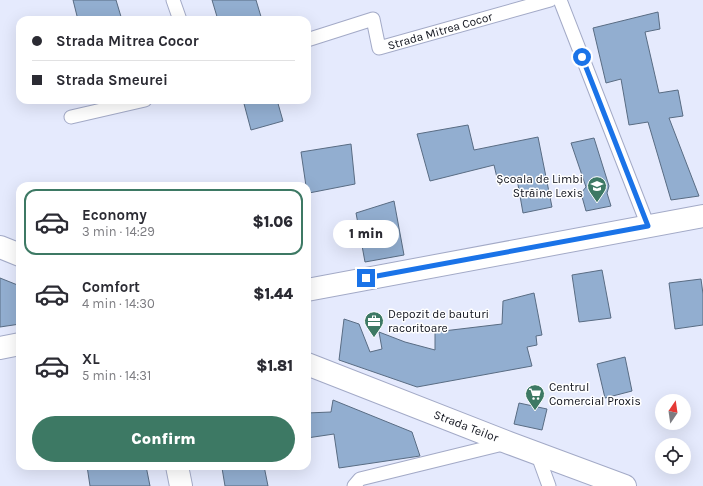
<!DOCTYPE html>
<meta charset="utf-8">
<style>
:root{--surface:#fff;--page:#f2f2f3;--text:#2b2b33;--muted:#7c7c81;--line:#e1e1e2;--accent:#3d7964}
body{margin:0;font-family:Karla,sans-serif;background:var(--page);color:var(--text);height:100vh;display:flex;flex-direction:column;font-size:15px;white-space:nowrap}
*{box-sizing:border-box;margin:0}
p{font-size:13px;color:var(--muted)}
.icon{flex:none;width:22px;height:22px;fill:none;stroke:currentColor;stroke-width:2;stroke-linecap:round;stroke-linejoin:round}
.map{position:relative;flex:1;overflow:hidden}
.details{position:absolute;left:16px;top:182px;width:295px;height:288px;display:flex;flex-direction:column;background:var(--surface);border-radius:12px;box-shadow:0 4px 16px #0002}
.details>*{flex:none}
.guide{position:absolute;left:16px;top:16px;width:295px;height:88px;border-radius:12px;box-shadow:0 4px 16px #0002;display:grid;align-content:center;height:88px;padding:0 16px;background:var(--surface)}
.needle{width:26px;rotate:13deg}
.controls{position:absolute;left:655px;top:394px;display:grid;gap:8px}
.controls a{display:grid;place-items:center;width:36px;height:36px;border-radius:50%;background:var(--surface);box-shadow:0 4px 16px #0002;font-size:20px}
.end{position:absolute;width:18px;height:18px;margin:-9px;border:5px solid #1a73e8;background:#fff;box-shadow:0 0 0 2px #fff}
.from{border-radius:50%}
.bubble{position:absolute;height:28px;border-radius:14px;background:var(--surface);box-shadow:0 4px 16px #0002;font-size:13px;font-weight:800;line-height:28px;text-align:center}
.guide b{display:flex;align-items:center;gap:14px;height:38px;font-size:15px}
.guide b+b{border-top:1px solid var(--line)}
.guide i{width:10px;height:10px;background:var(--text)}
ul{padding:7px 0 0;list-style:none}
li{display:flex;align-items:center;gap:12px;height:66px;margin:0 8px 6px;padding:0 8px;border:2px solid transparent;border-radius:12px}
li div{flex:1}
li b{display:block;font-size:15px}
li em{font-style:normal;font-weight:800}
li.selected{border-color:var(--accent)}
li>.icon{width:36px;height:36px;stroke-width:1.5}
.button{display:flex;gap:8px;margin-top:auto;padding:8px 16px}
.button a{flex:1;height:46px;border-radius:24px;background:var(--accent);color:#fff;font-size:16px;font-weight:800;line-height:46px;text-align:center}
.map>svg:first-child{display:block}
</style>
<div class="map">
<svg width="703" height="486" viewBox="0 0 703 486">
<rect width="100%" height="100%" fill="#e5eafd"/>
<g fill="#92aed0" stroke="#596c83">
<polygon points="73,0 116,0 122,20 78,20"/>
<polygon points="212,0 256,0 262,20 218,20"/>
<polygon points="658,12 660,29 645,32 659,93 678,90 683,116 669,118 699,196 671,200 648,122 629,125 621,79 606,83 593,28"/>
<polygon points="243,100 277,100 283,121 251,130"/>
<polygon points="468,125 474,150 538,137 552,207 523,213 517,179 498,182 494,165 430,181 417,134"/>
<polygon points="594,138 609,186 607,193 611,206 586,211 581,193 586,187 571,143"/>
<polygon points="351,144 355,184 309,193 307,186 306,186 301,152"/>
<polygon points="394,201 404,255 365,262 356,213"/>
<polygon points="602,270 611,318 579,322 572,275"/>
<polygon points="0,278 20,286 20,324 0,327"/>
<polygon points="701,279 703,294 703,325 675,329 669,283"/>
<polygon points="534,293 542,335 536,336 537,345 527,347 532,366 417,387 339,360 344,319 359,324 370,352 382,349 379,332 405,342 435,350 435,332 502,324 503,301"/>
<polygon points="625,357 632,391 605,398 597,364"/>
<polygon points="333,400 412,432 420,456 339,468 334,434 307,438 307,413 331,412"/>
<polygon points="519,403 547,409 542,430 514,424"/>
<polygon points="87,466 146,466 150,486 90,486"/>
<polygon points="233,466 264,466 268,486 225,486 222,468"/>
</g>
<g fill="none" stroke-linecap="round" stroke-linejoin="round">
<defs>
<g id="service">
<polyline points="173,0 180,20"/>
<polyline points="560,0 648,226"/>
<polyline points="307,40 373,19 379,48 550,0"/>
<polyline points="71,117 145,100"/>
<polyline points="537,453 549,486"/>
<polyline points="354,486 360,479 507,443"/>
</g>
<g id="minor">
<polyline points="0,247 20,255"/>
<polyline points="177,466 181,486"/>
</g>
<polyline id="tertiary" points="307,364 509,443 625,486"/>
<g id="primary">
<polyline points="307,290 703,216"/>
<polyline points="0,348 20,344"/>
</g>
</defs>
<use href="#service" stroke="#a3aac7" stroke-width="15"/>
<use href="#minor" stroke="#a3aac7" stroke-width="24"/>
<use href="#tertiary" stroke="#a3aac7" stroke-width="24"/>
<use href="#primary" stroke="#a3aac7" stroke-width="24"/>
<use href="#service" stroke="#fff" stroke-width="13"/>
<use href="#minor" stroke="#fff" stroke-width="22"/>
<use href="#tertiary" stroke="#fff" stroke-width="22"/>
<use href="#primary" stroke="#fff" stroke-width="22"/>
</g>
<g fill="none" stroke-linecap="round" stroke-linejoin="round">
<polyline stroke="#1a73e8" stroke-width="5" points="366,278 648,226 582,57"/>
</g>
<defs>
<symbol id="school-pin" viewBox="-11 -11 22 30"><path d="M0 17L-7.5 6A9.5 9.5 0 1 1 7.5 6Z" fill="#3d7964" stroke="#fff"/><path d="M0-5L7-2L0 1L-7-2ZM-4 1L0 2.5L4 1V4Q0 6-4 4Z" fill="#fff"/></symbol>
<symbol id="office-pin" viewBox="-11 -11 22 30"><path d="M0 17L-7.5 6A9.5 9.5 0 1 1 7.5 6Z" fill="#3d7964" stroke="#fff"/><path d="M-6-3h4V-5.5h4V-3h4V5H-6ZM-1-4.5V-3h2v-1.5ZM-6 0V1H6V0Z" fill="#fff"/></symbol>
<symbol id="supermarket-pin" viewBox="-11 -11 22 30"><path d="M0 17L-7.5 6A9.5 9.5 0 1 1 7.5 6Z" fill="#3d7964" stroke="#fff"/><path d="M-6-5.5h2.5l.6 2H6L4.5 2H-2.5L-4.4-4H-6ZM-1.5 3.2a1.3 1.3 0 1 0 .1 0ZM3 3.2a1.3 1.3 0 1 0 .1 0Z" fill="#fff"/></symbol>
</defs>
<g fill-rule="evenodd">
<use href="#school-pin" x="586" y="175" width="22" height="30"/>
<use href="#office-pin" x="363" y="310" width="22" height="30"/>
<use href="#supermarket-pin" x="524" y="383" width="22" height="30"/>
</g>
<g text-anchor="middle" stroke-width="3" stroke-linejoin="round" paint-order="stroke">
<g font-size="12" fill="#10131d" stroke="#fff">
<text transform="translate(440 31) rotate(-16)" y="4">Strada Mitrea Cocor</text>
<text transform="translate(466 426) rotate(21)" y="4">Strada Teilor</text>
</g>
<g font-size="12" fill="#10131d" stroke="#fff" text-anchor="start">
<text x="583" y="183" text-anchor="end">Școala de Limbi<tspan x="583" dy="14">Străine Lexis</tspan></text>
<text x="388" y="318">Depozit de bauturi<tspan x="388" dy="14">racoritoare</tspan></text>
<text x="549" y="391">Centrul<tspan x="549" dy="14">Comercial Proxis</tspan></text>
</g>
</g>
</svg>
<div class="controls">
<a><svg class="needle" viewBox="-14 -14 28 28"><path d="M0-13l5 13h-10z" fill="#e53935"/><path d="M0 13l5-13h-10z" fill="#7c7c81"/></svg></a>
<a><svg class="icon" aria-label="locate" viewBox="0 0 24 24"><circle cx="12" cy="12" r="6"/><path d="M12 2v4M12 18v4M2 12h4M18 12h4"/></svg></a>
</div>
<i class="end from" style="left:582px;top:57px"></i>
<i class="end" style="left:366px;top:278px"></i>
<div class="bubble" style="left:333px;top:220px;width:66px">1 min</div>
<div class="guide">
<b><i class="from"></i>Strada Mitrea Cocor</b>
<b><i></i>Strada Smeurei</b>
</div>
<section class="details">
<ul>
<li class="selected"><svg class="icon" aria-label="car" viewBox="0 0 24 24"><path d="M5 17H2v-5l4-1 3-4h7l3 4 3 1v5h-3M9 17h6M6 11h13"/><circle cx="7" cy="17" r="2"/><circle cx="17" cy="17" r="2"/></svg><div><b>Economy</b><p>3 min · 14:29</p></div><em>$1.06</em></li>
<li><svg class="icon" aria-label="car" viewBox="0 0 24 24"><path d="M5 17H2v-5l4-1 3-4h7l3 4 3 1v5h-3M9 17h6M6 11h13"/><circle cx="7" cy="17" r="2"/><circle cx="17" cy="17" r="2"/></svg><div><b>Comfort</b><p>4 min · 14:30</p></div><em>$1.44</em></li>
<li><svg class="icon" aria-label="car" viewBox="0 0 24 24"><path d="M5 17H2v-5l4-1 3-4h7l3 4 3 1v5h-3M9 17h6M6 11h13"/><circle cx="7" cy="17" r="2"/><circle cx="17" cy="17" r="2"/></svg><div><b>XL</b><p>5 min · 14:31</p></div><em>$1.81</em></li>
</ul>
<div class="button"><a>Confirm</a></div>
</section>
</div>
